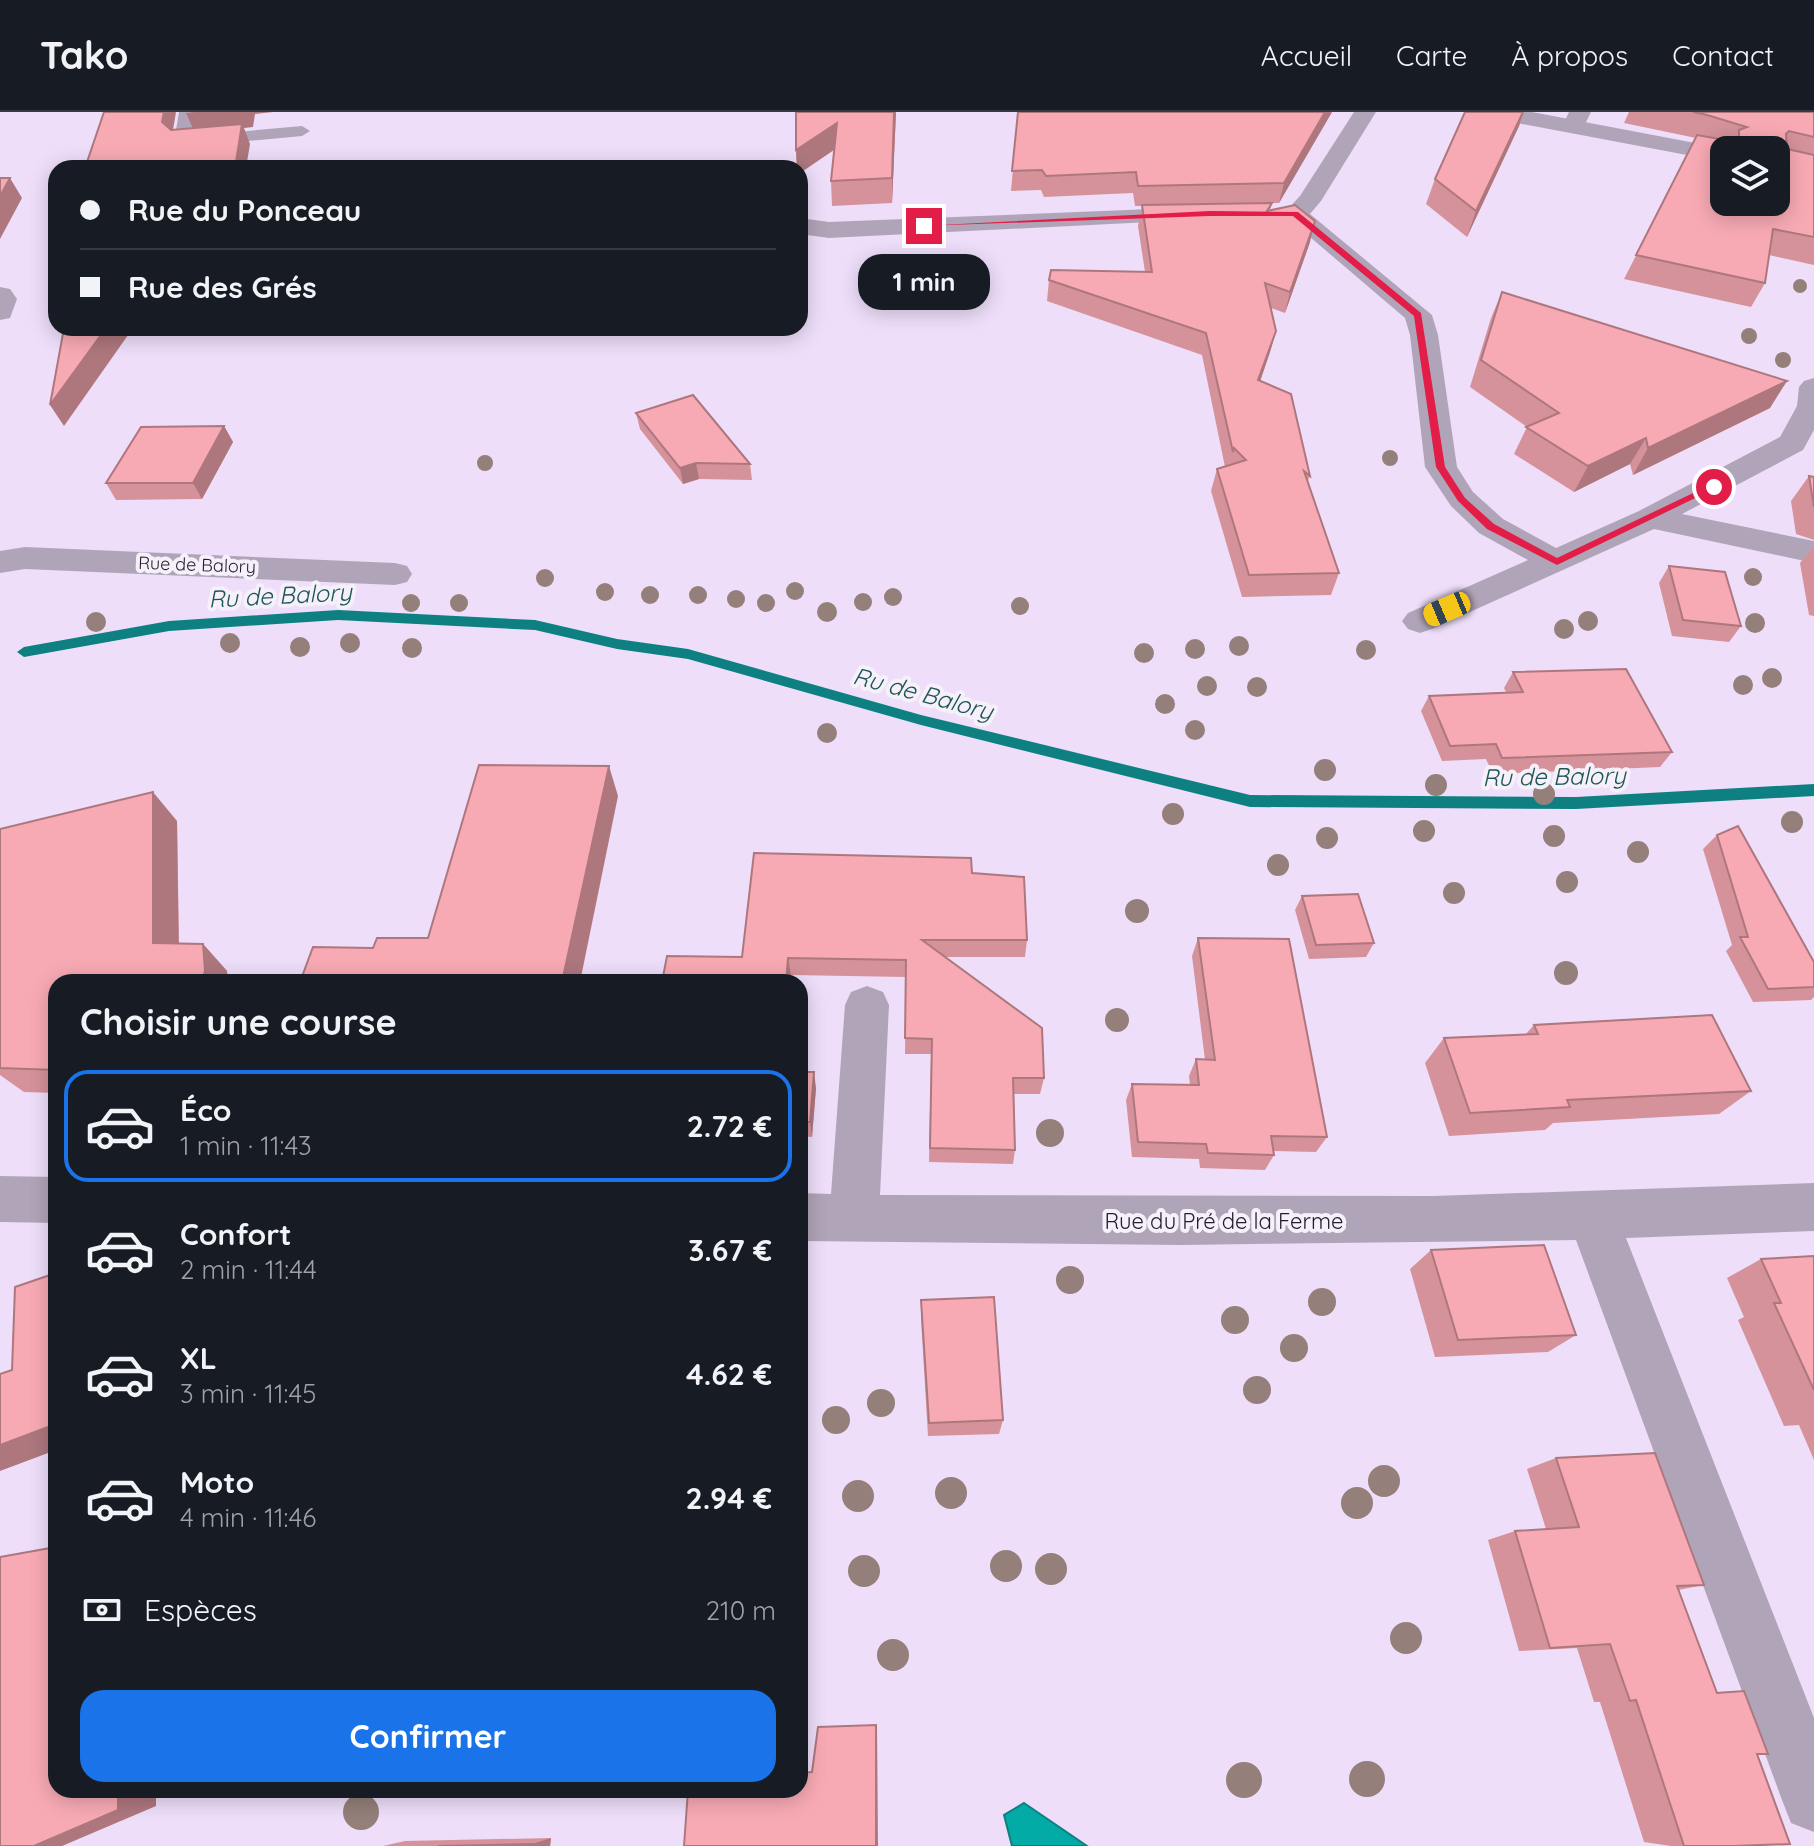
<!DOCTYPE html>
<html lang="fr">
<meta charset="utf-8">
<style>
:root{--surface:#171b24;--page:#20242c;--text:#f1f3f6;--muted:#9ea1a6;--line:#363941;--accent:#1a73e8}
body{margin:0;font-family:Quicksand,sans-serif;background:var(--page);color:var(--text);height:100vh;display:flex;flex-direction:column;font-size:30px;white-space:nowrap}
*{box-sizing:border-box;margin:0}
p{font-size:26px;color:var(--muted)}
.icon{flex:none;width:44px;height:44px;fill:none;stroke:currentColor;stroke-width:2;stroke-linecap:round;stroke-linejoin:round}
.map{position:relative;flex:1;overflow:hidden}
.sheet{position:absolute;left:48px;top:862px;width:760px;height:824px;display:flex;flex-direction:column;background:var(--surface);border-radius:24px;box-shadow:0 4px 20px #0003}
.sheet>*{flex:none}
.banner{position:absolute;left:48px;top:48px;width:760px;height:176px;border-radius:24px;box-shadow:0 4px 20px #0003;display:grid;align-content:center;height:176px;padding:0 32px;background:var(--surface)}
.tools{position:absolute;left:1710px;top:24px;display:grid;gap:16px}
.tools a{display:grid;place-items:center;width:80px;height:80px;border-radius:16px;background:var(--surface);box-shadow:0 4px 20px #0003;font-size:40px}
.end{position:absolute;width:36px;height:36px;margin:-18px;border:10px solid #e11d48;background:#fff;box-shadow:0 0 0 4px #fff}
.from{border-radius:50%}
.bubble{position:absolute;height:56px;border-radius:24px;background:var(--surface);box-shadow:0 4px 20px #0003;font-size:26px;font-weight:700;line-height:56px;text-align:center}
.car{position:absolute;width:24px;height:48px;margin:-24px -12px;border-radius:10px;box-shadow:0 0 6px 2px #0007;background:linear-gradient(#f5c518 24%,#345 0 40%,#f5c518 0 76%,#345 0 86%,#f5c518 0)}
.banner b{display:flex;align-items:center;gap:28px;height:76px;font-size:30px}
.banner b+b{border-top:2px solid var(--line)}
.banner i{width:20px;height:20px;background:var(--text)}
ul{padding:0;list-style:none}
li{display:flex;align-items:center;gap:24px;height:112px;margin:0 16px 12px;padding:0 16px;border:4px solid transparent;border-radius:24px}
li div{flex:1}
li b{display:block;font-size:30px}
li em{font-style:normal;font-weight:700}
li.current{border-color:var(--accent)}
li>.icon{width:72px;height:72px;stroke-width:1.5}
h2{padding:0 32px;font-size:36px;line-height:96px}
.pay{display:flex;align-items:center;gap:20px;height:88px;padding:0 32px;font-size:30px}
.pay p{margin-inline-start:auto}
.primary-button{display:flex;gap:16px;margin-top:auto;padding:16px 32px}
.primary-button a{flex:1;height:92px;border-radius:24px;background:var(--accent);color:#fff;font-size:32px;font-weight:700;line-height:92px;text-align:center}
header{display:flex;align-items:center;gap:48px;box-sizing:border-box;height:112px;padding:0 40px;background:var(--surface);border-bottom:2px solid var(--line)}
header strong{font-size:38px}
nav{display:flex;gap:44px;margin-inline-start:auto;font-size:28px}
.map>svg:first-child{display:block}
</style>
<header>
<strong>Tako</strong>
<nav><a>Accueil</a><a>Carte</a><a>À propos</a><a>Contact</a></nav>
</header>
<div class="map">
<svg width="1814" height="1734" viewBox="0 0 1814 1734">
<rect width="100%" height="100%" fill="#eedefa"/>
<polygon fill="#03aba6" stroke="#0e8081" stroke-width="2" points="1024,1691 1087,1734 1012,1734 1004,1703"/>
<g fill="none" stroke-linecap="round" stroke-linejoin="round">
<polygon fill="#0e8081" fill-rule="evenodd" points="338,498 535,508 617,527 688,537 921,603 1250,683 1576,685 1814,672 1814,684 1576,697 1250,695 921,613 688,547 617,537 535,518 338,508 169,519 24,545 17,540 24,535 169,509"/>
<polygon fill="#b0a5b8" fill-rule="evenodd" points="179,0 195,0 191,24 302,14 310,19 302,24 182,35 174,30"/>
<g fill="#b0a5b8" fill-rule="evenodd">
<polygon points="1354,0 1376,0 1321,89 1310,102 1432,203 1438,223 1457,355 1473,380 1503,407 1556,436 1639,399 1780,325 1797,294 1799,275 1804,269 1814,266 1814,318 1803,338 1682,402 1814,429 1814,451 1654,417 1432,517 1420,521 1408,517 1402,509 1408,501 1528,448 1479,421 1451,394 1425,355 1410,223 1405,206 1283,102 1300,84"/>
<polygon points="1569,0 1591,0 1581,20 1565,20 1562,15"/>
<polygon points="1201,95 1210,97 1213,102 1210,107 829,126 800,122 800,106 829,110"/>
<polygon points="0,175 10,177 17,187 10,206 0,208"/>
<polygon points="25,435 395,451 407,454 412,462 407,470 395,473 25,457 0,461 0,439"/>
<polygon points="867,874 883,880 889,893 880,1083 1434,1084 1814,1071 1814,1119 1626,1126 1814,1606 1814,1720 1791,1711 1782,1688 1576,1128 1180,1133 800,1129 800,1081 831,1082 845,893 851,880"/>
<polygon points="0,1064 56,1065 56,1111 0,1110"/>
</g>
<polygon fill="#b0a5b8" fill-rule="evenodd" points="1485,0 1532,0 1732,38 1724,38 1724,50 1496,7"/>
</g>
<g fill="#947f7a">
<circle cx="1800" cy="174" r="7"/>
<circle cx="1749" cy="224" r="8"/>
<circle cx="1783" cy="248" r="8"/>
<circle cx="1390" cy="346" r="8"/>
<circle cx="485" cy="351" r="8"/>
<circle cx="1753" cy="465" r="9"/>
<circle cx="545" cy="466" r="9"/>
<circle cx="795" cy="479" r="9"/>
<circle cx="605" cy="480" r="9"/>
<circle cx="650" cy="483" r="9"/>
<circle cx="698" cy="483" r="9"/>
<circle cx="893" cy="485" r="9"/>
<circle cx="736" cy="487" r="9"/>
<circle cx="863" cy="490" r="9"/>
<circle cx="411" cy="491" r="9"/>
<circle cx="459" cy="491" r="9"/>
<circle cx="766" cy="491" r="9"/>
<circle cx="1020" cy="494" r="9"/>
<circle cx="827" cy="500" r="10"/>
<circle cx="1588" cy="509" r="10"/>
<circle cx="96" cy="510" r="10"/>
<circle cx="1755" cy="511" r="10"/>
<circle cx="1564" cy="517" r="10"/>
<circle cx="230" cy="531" r="10"/>
<circle cx="350" cy="531" r="10"/>
<circle cx="1239" cy="534" r="10"/>
<circle cx="300" cy="535" r="10"/>
<circle cx="412" cy="536" r="10"/>
<circle cx="1195" cy="537" r="10"/>
<circle cx="1366" cy="538" r="10"/>
<circle cx="1144" cy="541" r="10"/>
<circle cx="1772" cy="566" r="10"/>
<circle cx="1743" cy="573" r="10"/>
<circle cx="1207" cy="574" r="10"/>
<circle cx="1257" cy="575" r="10"/>
<circle cx="1165" cy="592" r="10"/>
<circle cx="1195" cy="618" r="10"/>
<circle cx="827" cy="621" r="10"/>
<circle cx="1325" cy="658" r="11"/>
<circle cx="1436" cy="673" r="11"/>
<circle cx="1544" cy="682" r="11"/>
<circle cx="1173" cy="702" r="11"/>
<circle cx="1792" cy="710" r="11"/>
<circle cx="1424" cy="719" r="11"/>
<circle cx="1554" cy="724" r="11"/>
<circle cx="1327" cy="726" r="11"/>
<circle cx="1638" cy="740" r="11"/>
<circle cx="1278" cy="753" r="11"/>
<circle cx="1567" cy="770" r="11"/>
<circle cx="1454" cy="781" r="11"/>
<circle cx="1137" cy="799" r="12"/>
<circle cx="1566" cy="861" r="12"/>
<circle cx="1117" cy="908" r="12"/>
<circle cx="1050" cy="1021" r="14"/>
<circle cx="1070" cy="1168" r="14"/>
<circle cx="1322" cy="1190" r="14"/>
<circle cx="1235" cy="1208" r="14"/>
<circle cx="1294" cy="1236" r="14"/>
<circle cx="1257" cy="1278" r="14"/>
<circle cx="881" cy="1291" r="14"/>
<circle cx="836" cy="1308" r="14"/>
<circle cx="1384" cy="1369" r="16"/>
<circle cx="951" cy="1381" r="16"/>
<circle cx="858" cy="1384" r="16"/>
<circle cx="1357" cy="1391" r="16"/>
<circle cx="1006" cy="1454" r="16"/>
<circle cx="1051" cy="1457" r="16"/>
<circle cx="864" cy="1459" r="16"/>
<circle cx="1406" cy="1526" r="16"/>
<circle cx="893" cy="1543" r="16"/>
<circle cx="1367" cy="1667" r="18"/>
<circle cx="1244" cy="1668" r="18"/>
<circle cx="361" cy="1700" r="18"/>
</g>
<g fill="#d5929b">
<polygon points="796,0 896,0 892,91 832,94 831,69 834,38 800,61 800,56 797,56 796,38"/>
<polygon points="1018,0 1332,0 1279,91 1272,91 1270,98 1310,130 1285,201 1271,196 1276,219 1270,240 1260,269 1310,364 1307,370 1339,461 1331,483 1242,485 1211,379 1217,357 1225,355 1202,243 1047,189 1049,168 1145,160 1138,114 1142,94 1135,94 1133,81 1044,85 1041,78 1011,79"/>
<polygon points="1465,0 1524,0 1519,14 1467,125 1426,92 1435,67"/>
<polygon points="1629,0 1814,0 1814,153 1769,143 1765,171 1751,195 1624,167 1696,26 1624,11"/>
<polygon points="1502,180 1770,296 1633,363 1630,352 1574,380 1514,342 1527,315 1470,275 1491,206"/>
<polygon points="636,301 750,352 752,368 699,367 683,372 640,317"/>
<polygon points="224,314 233,330 202,387 116,388 106,371"/>
<polygon points="1809,364 1814,365 1814,428 1796,422 1791,389"/>
<polygon points="1814,434 1814,504 1809,503 1800,451"/>
<polygon points="1669,454 1741,514 1729,530 1672,524 1659,471"/>
<polygon points="1513,560 1672,640 1660,655 1493,662 1486,647 1442,649 1421,599 1429,584 1506,580 1504,576"/>
<polygon points="177,709 179,832 203,832 227,859 228,870 56,870 56,981 24,980 0,963 0,717"/>
<polygon points="1717,723 1814,850 1814,885 1811,888 1753,890 1726,839 1732,833 1703,737"/>
<polygon points="972,761 1027,828 1025,845 945,845 1044,966 1040,982 1014,982 1015,1038 1013,1052 929,1050 931,942 905,942 906,865 791,863 790,870 662,870 742,845"/>
<polygon points="1302,784 1374,831 1366,845 1309,847 1295,798"/>
<polygon points="1198,826 1327,1025 1316,1040 1274,1039 1274,1043 1265,1058 1200,1056 1199,1047 1132,1045 1126,988 1132,972 1190,973 1189,964 1196,947 1205,948 1192,844"/>
<polygon points="1534,913 1751,979 1719,1002 1553,1011 1545,1018 1449,1024 1425,951 1444,926 1525,923"/>
<polygon points="800,960 816,976 812,1025 800,1024"/>
<polygon points="1431,1138 1576,1223 1548,1240 1435,1245 1410,1157"/>
<polygon points="1814,1144 1814,1348 1799,1313 1784,1314 1738,1208 1744,1205 1727,1166 1761,1147"/>
<polygon points="921,1188 1003,1308 999,1322 928,1324 921,1206"/>
<polygon points="1556,1346 1704,1473 1678,1478 1716,1580 1744,1579 1757,1642 1734,1734 1671,1734 1644,1730 1600,1590 1594,1590 1577,1536 1519,1539 1488,1428 1515,1419 1546,1417 1527,1357"/>
<polygon points="551,1726 550,1734 383,1734 405,1729"/>
</g>
<g fill="#ae777e">
<polygon points="164,0 176,0 171,30 162,10"/>
<polygon points="195,0 273,0 255,2 253,15 244,16 250,32 246,56 235,56 195,21 186,1"/>
<polygon points="894,0 896,0 892,91 892,66"/>
<polygon points="1325,0 1332,0 1279,91 1284,71"/>
<polygon points="1523,0 1519,14 1467,125 1476,99"/>
<polygon points="837,11 838,35 800,61 800,56 797,56 796,38"/>
<polygon points="10,66 22,86 0,127 0,84"/>
<polygon points="1315,109 1310,130 1285,201 1290,180"/>
<polygon points="106,216 133,216 64,314 50,293"/>
<polygon points="1276,219 1270,240 1253,290 1258,268"/>
<polygon points="1787,269 1770,296 1633,363 1648,336"/>
<polygon points="224,314 233,330 202,387 193,371"/>
<polygon points="1646,326 1630,352 1574,380 1588,354"/>
<polygon points="696,351 699,367 683,372 680,356"/>
<polygon points="609,654 618,684 580,870 562,870"/>
<polygon points="153,680 177,709 179,858 153,831"/>
<polygon points="203,832 227,859 228,870 201,870"/>
<polygon points="788,846 791,863 790,870 786,870"/>
<polygon points="814,960 816,976 812,1025 810,1010"/>
<polygon points="56,1312 56,1338 0,1359 0,1333"/>
<polygon points="876,1613 877,1613 878,1734 876,1734"/>
<polygon points="118,1678 156,1678 156,1694 62,1734 34,1734"/>
<polygon points="551,1726 550,1734 531,1734 532,1732"/>
</g>
<g fill="#f8aab4" stroke="#ae777e" stroke-width="2" fill-rule="evenodd">
<polygon points="104,0 164,0 162,10 171,18 242,12 235,56 85,56"/>
<polygon points="796,0 894,0 892,66 831,69 837,11 796,38"/>
<polygon points="1018,0 1325,0 1284,71 1138,74 1136,60 1046,64 1042,58 1012,59"/>
<polygon points="1465,0 1523,0 1476,99 1435,67"/>
<path d="M1693,0H1814V25L1789,19L1786,22L1787,37L1814,43V125L1773,117L1765,171L1636,143L1697,23L1736,30L1739,27V18L1747,15L1707,3ZM1724,38H1776V90H1724Z"/>
<polygon points="0,66 10,66 0,84"/>
<polygon points="1272,91 1267,99 1295,93 1315,109 1290,180 1265,171 1276,219 1258,268 1291,282 1310,364 1304,359 1339,461 1249,463 1217,357 1246,348 1234,336 1233,340 1206,221 1049,168 1051,158 1152,160 1142,93"/>
<polygon points="1502,180 1787,269 1648,336 1646,326 1588,354 1526,315 1559,301 1481,248"/>
<polygon points="64,216 106,216 50,293"/>
<polygon points="693,283 750,352 696,351 680,356 636,301"/>
<polygon points="224,314 193,371 106,371 141,315"/>
<polygon points="1809,364 1814,365 1814,395"/>
<polygon points="1669,454 1725,460 1741,514 1683,508"/>
<polygon points="1626,557 1672,640 1502,646 1496,632 1450,634 1429,584 1523,580 1513,560"/>
<polygon points="479,653 609,654 562,870 300,870 313,835 373,836 377,826 428,826"/>
<polygon points="153,680 153,831 203,832 205,859 201,870 56,870 56,958 0,956 0,717"/>
<polygon points="1738,714 1814,850 1814,875 1768,877 1740,825 1748,825 1717,723"/>
<polygon points="754,741 971,746 972,761 1024,765 1027,828 922,828 1042,916 1044,966 1013,966 1015,1038 930,1036 932,927 905,926 906,848 788,846 786,870 662,870 667,844 742,845"/>
<polygon points="1358,782 1374,831 1316,833 1302,784"/>
<polygon points="1198,826 1289,827 1327,1025 1271,1024 1274,1043 1208,1041 1206,1032 1138,1030 1132,972 1199,973 1196,947 1215,948"/>
<polygon points="1712,903 1751,979 1567,988 1570,995 1470,1001 1444,926 1538,922 1534,913"/>
<polygon points="800,960 814,960 810,1010 800,1010"/>
<polygon points="1544,1133 1576,1223 1458,1228 1431,1138"/>
<polygon points="1814,1144 1814,1278 1774,1191 1781,1191 1761,1147"/>
<polygon points="56,1161 56,1312 0,1333 0,1262 12,1258 15,1175"/>
<polygon points="994,1185 1003,1308 929,1311 921,1188"/>
<polygon points="1655,1341 1704,1473 1677,1474 1717,1581 1744,1579 1768,1642 1757,1642 1790,1732 1734,1734 1684,1734 1636,1588 1630,1589 1610,1532 1550,1536 1515,1419 1579,1415 1556,1346"/>
<polygon points="56,1435 56,1678 118,1678 118,1698 34,1734 0,1734 0,1445"/>
<polygon points="876,1613 876,1734 684,1734 688,1678 800,1678 800,1661 812,1660 818,1615"/>
<polygon points="532,1732 531,1734 438,1734"/>
</g>
<polygon fill="#e11d48" points="1210,99 1298,100 1421,201 1445,355 1465,386 1494,412 1557,446 1710,373 1718,375 1557,453 1487,417 1458,389 1436,355 1414,204 1293,104 1210,104 920,114"/>
<g text-anchor="middle" stroke-width="8" stroke-linejoin="round" paint-order="stroke">
<g font-size="18" fill="#261c2c" stroke="#f5f0f9">
<text transform="translate(197 453) rotate(2)" y="6">Rue de Balory</text>
</g>
<g font-size="22" fill="#261c2c" stroke="#f5f0f9">
<text x="1224" y="1117">Rue du Pré de la Ferme</text>
</g>
<g font-size="24" font-style="italic" fill="#1c5552" stroke="#f5f0f9">
<text transform="translate(280 484) rotate(-3)" y="8">Ru de Balory</text>
<text transform="translate(923 582) rotate(15)" y="8">Ru de Balory</text>
<text transform="translate(1554 665) rotate(-1)" y="8">Ru de Balory</text>
</g>
</g>
</svg>
<div class="tools">
<a><svg class="icon" aria-label="layers" viewBox="0 0 24 24"><path d="M12 4l9 5-9 5-9-5zM3 14l9 5 9-5"/></svg></a>
</div>
<i class="end from" style="left:1714px;top:375px"></i>
<i class="end" style="left:924px;top:114px"></i>
<div class="bubble" style="left:858px;top:142px;width:132px">1 min</div>
<i class="car" style="left:1447px;top:497px;rotate:247deg"></i>
<div class="banner">
<b><i class="from"></i>Rue du Ponceau</b>
<b><i></i>Rue des Grés</b>
</div>
<section class="sheet">
<h2>Choisir une course</h2>
<ul>
<li class="current"><svg class="icon" aria-label="car" viewBox="0 0 24 24"><path d="M5 17H2v-5l4-1 3-4h7l3 4 3 1v5h-3M9 17h6M6 11h13"/><circle cx="7" cy="17" r="2"/><circle cx="17" cy="17" r="2"/></svg><div><b>Éco</b><p>1 min · 11:43</p></div><em>2.72 €</em></li>
<li><svg class="icon" aria-label="car" viewBox="0 0 24 24"><path d="M5 17H2v-5l4-1 3-4h7l3 4 3 1v5h-3M9 17h6M6 11h13"/><circle cx="7" cy="17" r="2"/><circle cx="17" cy="17" r="2"/></svg><div><b>Confort</b><p>2 min · 11:44</p></div><em>3.67 €</em></li>
<li><svg class="icon" aria-label="car" viewBox="0 0 24 24"><path d="M5 17H2v-5l4-1 3-4h7l3 4 3 1v5h-3M9 17h6M6 11h13"/><circle cx="7" cy="17" r="2"/><circle cx="17" cy="17" r="2"/></svg><div><b>XL</b><p>3 min · 11:45</p></div><em>4.62 €</em></li>
<li><svg class="icon" aria-label="car" viewBox="0 0 24 24"><path d="M5 17H2v-5l4-1 3-4h7l3 4 3 1v5h-3M9 17h6M6 11h13"/><circle cx="7" cy="17" r="2"/><circle cx="17" cy="17" r="2"/></svg><div><b>Moto</b><p>4 min · 11:46</p></div><em>2.94 €</em></li>
</ul>
<div class="pay"><svg class="icon" aria-label="cash" viewBox="0 0 24 24"><path d="M3 7h18v10H3z"/><circle cx="12" cy="12" r="2"/></svg>Espèces<p>210 m</p></div>
<div class="primary-button"><a>Confirmer</a></div>
</section>
</div>
